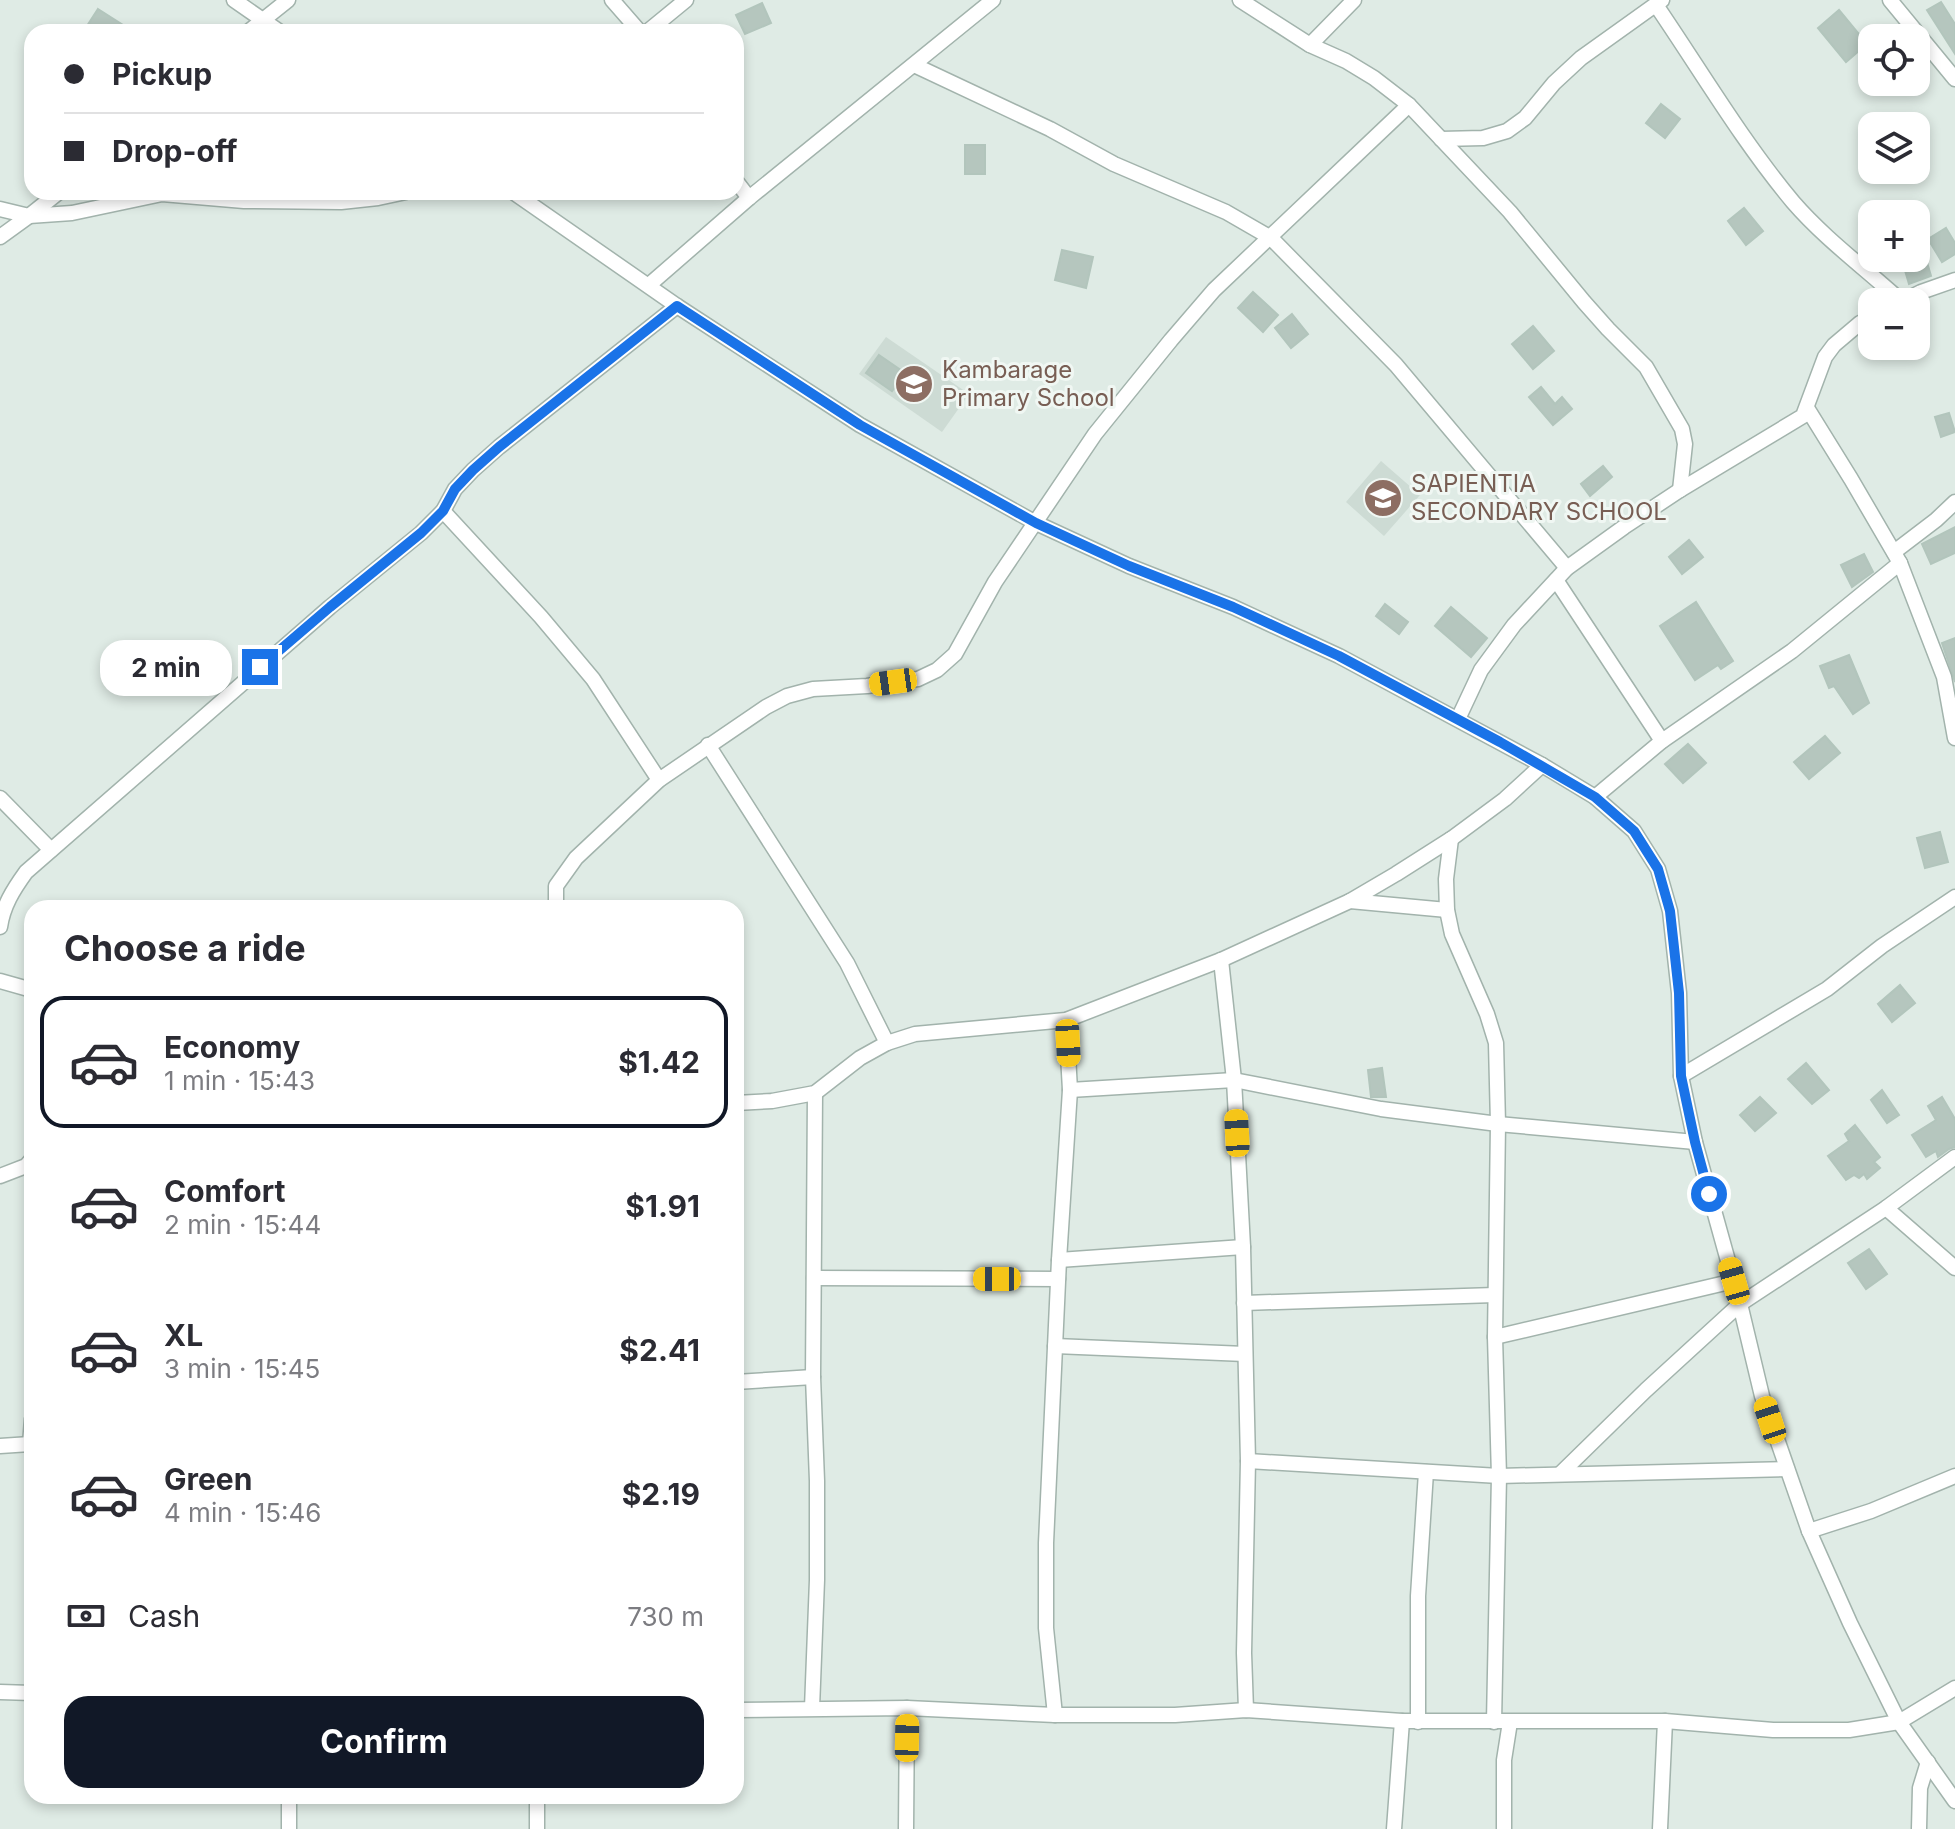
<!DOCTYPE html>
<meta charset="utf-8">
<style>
:root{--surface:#fff;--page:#f7f7f7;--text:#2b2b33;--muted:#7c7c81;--line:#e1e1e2;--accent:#111827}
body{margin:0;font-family:Inter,sans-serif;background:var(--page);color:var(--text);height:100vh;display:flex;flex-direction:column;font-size:30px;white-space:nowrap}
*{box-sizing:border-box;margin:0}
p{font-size:26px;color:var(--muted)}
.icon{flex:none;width:44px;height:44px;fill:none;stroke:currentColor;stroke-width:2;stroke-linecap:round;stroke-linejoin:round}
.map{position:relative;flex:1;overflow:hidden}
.side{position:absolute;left:24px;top:900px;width:720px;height:904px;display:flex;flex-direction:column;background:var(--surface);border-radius:24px;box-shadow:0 4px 12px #0003}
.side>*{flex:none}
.hud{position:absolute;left:24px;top:24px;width:720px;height:176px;border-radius:24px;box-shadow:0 4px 12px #0003;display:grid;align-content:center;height:176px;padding:0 40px;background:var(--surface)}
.fabs{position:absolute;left:1858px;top:24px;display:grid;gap:16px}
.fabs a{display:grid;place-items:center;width:72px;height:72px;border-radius:16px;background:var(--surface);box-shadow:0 4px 12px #0003;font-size:40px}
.end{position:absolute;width:36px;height:36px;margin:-18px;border:10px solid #1a73e8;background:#fff;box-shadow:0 0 0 4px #fff}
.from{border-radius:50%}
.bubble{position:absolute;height:56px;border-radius:24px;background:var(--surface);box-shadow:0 4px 12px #0003;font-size:26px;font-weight:700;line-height:56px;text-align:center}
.car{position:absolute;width:24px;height:48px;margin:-24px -12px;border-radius:10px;box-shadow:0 0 6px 2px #0007;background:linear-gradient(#f5c518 24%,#345 0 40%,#f5c518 0 76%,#345 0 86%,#f5c518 0)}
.hud b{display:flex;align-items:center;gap:28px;height:76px;font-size:30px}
.hud b+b{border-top:2px solid var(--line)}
.hud i{width:20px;height:20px;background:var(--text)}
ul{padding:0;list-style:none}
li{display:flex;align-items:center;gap:24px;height:132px;margin:0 16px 12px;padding:0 24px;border:4px solid transparent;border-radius:24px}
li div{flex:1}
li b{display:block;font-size:30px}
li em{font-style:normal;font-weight:700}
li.on{border-color:var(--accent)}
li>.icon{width:72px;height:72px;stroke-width:1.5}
h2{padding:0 40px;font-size:36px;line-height:96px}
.pay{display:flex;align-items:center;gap:20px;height:88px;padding:0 40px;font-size:30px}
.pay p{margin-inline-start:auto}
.button{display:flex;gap:16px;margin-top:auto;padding:16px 40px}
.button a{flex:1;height:92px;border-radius:24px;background:var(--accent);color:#fff;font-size:32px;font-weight:700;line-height:92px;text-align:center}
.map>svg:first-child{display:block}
</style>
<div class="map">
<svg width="1955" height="1829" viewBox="0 0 1955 1829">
<rect width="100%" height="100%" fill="#dfebe5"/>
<g fill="#cddbd4">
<polygon points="886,337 969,394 942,432 859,374"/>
<polygon points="1381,461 1420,495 1384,536 1346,502"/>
</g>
<g fill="#b5c6be" stroke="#b2c5bc" stroke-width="2">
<polygon points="1941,2 1955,24 1955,54 1927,10"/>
<polygon points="762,3 771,23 745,34 736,15"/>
<polygon points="98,9 134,32 96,32 87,26"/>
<polygon points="1839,10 1867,44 1846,62 1818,28"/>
<polygon points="1661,104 1680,119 1665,138 1646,123"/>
<rect x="965" y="145" width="20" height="29"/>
<polygon points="1744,208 1763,231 1746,245 1728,221"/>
<polygon points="1946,228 1955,243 1955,254 1942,262 1928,239"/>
<polygon points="1062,250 1093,257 1086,288 1055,280"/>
<polygon points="1926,259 1931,276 1909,284 1904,267"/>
<polygon points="1253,292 1278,315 1263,332 1238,308"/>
<polygon points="1292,314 1308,334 1291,348 1275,328"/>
<polygon points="1533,326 1554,351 1533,369 1512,344"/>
<polygon points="879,355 905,373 892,391 866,373"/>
<polygon points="1541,387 1555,404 1562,397 1572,409 1553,425 1529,397"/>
<polygon points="1949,413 1955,432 1941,437 1935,417"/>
<polygon points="1603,466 1612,477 1590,496 1581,484"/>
<polygon points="1955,527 1955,553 1931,564 1922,544"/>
<polygon points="1689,540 1703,557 1682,574 1669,557"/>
<polygon points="1864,554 1873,572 1852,587 1841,565"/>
<polygon points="1696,602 1733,661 1721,669 1718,665 1695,680 1660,626"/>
<polygon points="1385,604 1408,622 1399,634 1376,616"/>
<polygon points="1451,607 1487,638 1471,657 1435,626"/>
<polygon points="1955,638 1955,682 1942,643"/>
<polygon points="1849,655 1869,703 1853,714 1834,686 1829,688 1820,666"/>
<polygon points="1825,736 1840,753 1809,779 1794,762"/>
<polygon points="1688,744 1706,763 1683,783 1665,764"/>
<polygon points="1940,832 1948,862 1925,868 1917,838"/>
<polygon points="1900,985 1915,1003 1892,1022 1878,1004"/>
<polygon points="1806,1063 1829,1090 1812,1104 1788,1079"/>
<polygon points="1382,1068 1386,1097 1371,1097 1368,1070"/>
<polygon points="1882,1090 1899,1115 1887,1123 1871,1100"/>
<polygon points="1760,1097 1776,1113 1755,1131 1740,1115"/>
<polygon points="1942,1097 1955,1119 1955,1147 1949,1149 1938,1157 1936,1151 1926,1157 1912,1135 1936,1120 1928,1106"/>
<polygon points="1855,1125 1880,1157 1874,1162 1880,1168 1867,1179 1864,1174 1859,1178 1854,1175 1846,1180 1828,1156 1849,1141 1845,1134"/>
<polygon points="1869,1249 1887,1274 1866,1289 1848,1263"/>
</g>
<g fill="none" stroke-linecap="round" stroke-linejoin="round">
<defs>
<g id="minor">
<polyline points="234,0 280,32"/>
<polyline points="612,0 640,32"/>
<polyline points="1240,0 1310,45 1346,61 1374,78 1409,105 1510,212 1584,302 1608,329 1646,367 1682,429 1685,444 1680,490"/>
<polyline points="1890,0 1955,79"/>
<path d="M1656,5C1701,71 1742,141 1793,202C1825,239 1866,269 1902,302"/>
<polyline points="248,32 288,0"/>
<polyline points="647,32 686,0"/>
<polyline points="1310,45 1354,0"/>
<polyline points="914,65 1050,129 1114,164 1226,212 1271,238 1396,365 1567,568"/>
<polyline points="1441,139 1483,138 1507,131 1525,118 1554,83 1581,58 1662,0"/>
<polyline points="736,181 749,198"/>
<polyline points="513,192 677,306 860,425 1036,523 1129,566 1233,607 1339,656 1542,765 1595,797 1634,831 1658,869 1670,911 1679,993 1681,1076 1695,1142 1740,1304 1762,1396 1809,1531 1850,1623 1899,1722 1955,1801"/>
<polyline points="0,209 29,216 72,213 162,194 244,201 341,202 378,198 406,192"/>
<polyline points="0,237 29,216 59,192"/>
<polyline points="649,285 749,198 993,0"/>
<polyline points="1901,302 1921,292 1955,280"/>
<polyline points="1807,408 1851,479 1900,563 1944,677 1955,738"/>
<polyline points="443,511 541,617 593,679 659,780"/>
<polyline points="1894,552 1936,520 1955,502"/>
<polyline points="1556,580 1662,741"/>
<polyline points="1458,719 1481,670 1514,625 1567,568 1624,527 1680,490 1803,416 1825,357 1834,345 1860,323 1872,317"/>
<polyline points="708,745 847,963 887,1043"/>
<polyline points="1595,797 1662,741 1792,651 1900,563"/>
<polyline points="0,798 51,850"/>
<polyline points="1451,839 1446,879 1447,910 1452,934 1487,1014 1496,1043 1498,1124 1495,1337 1499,1476 1494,1722"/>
<polyline points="1350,901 1447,910"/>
<polyline points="556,908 556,886 576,858 659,780 766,707 787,696 813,689 867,686 918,679 937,670 955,654 995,582 1095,434 1171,340 1214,290 1409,105"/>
<path d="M0,927C3,906 13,890 26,872L330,607L421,533L443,511L455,489L473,470L499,447L677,306"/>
<polyline points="1221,960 1234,1080 1243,1247 1248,1461 1244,1653 1246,1710"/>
<polyline points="0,981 32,990"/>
<polyline points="1681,1076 1827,989 1882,946 1955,897"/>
<polyline points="1070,1090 1234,1080 1381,1109 1498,1124 1695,1142"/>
<polyline points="736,1103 772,1101 815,1093 860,1058 887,1043 915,1034 1066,1020 1221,960 1350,901 1396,874 1451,839 1505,799 1542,765"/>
<polyline points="0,1176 26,1166 32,1159"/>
<polyline points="1886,1208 1955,1268"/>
<polyline points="1059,1260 1243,1247"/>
<polyline points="814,1278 1058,1279"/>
<polyline points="1244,1303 1495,1295"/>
<polyline points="1495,1337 1734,1281"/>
<polyline points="1055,1346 1245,1354"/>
<polyline points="736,1382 813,1377"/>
<polyline points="32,1419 30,1444 32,1450"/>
<polyline points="0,1446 30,1444"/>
<polyline points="1248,1461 1499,1476 1787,1469"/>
<polyline points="1560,1474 1646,1390 1740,1304 1886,1208 1955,1157"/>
<polyline points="1809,1531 1871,1511 1955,1476"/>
<polyline points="0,1692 32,1693"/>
<polyline points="812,1708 817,1580 817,1481 813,1377 815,1093"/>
<polyline points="736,1710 907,1708 1055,1715 1175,1715 1246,1710 1402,1721 1665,1721 1773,1730 1849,1730 1899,1722 1955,1688"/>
<polyline points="1055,1715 1046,1628 1046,1543 1059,1260 1070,1090 1066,1020"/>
<polyline points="1418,1722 1418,1596 1426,1472"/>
<polyline points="289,1829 289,1796"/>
<polyline points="537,1829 537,1796"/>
<polyline points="906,1829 907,1708"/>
<polyline points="1394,1829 1402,1721"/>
<polyline points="1504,1829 1504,1760 1510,1722"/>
<polyline points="1660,1829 1665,1721"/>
<polyline points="1919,1829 1920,1788 1928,1762"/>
</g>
</defs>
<use href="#minor" stroke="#a2b3ac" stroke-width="17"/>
<use href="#minor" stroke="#fff" stroke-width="14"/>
</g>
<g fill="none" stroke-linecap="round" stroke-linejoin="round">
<polyline stroke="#1a73e8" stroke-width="10" points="260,667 330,607 421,533 443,511 455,489 473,470 499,447 677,306 860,425 1036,523 1129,566 1233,607 1339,656 1500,742 1595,797 1634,831 1658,869 1670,911 1679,993 1681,1076 1695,1142 1709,1194"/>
</g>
<defs>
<symbol id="school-disc" viewBox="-11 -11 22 22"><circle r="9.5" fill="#8d6e63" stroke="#f0f7f3"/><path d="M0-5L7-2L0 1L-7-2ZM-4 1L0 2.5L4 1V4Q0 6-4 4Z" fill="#fff"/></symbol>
</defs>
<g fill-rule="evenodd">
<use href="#school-disc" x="892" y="362" width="44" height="44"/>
<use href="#school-disc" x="1361" y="476" width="44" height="44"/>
</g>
<g text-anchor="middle" stroke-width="6" stroke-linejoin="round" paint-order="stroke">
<g font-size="24" fill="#785e54" stroke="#f0f7f3" text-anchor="start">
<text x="942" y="378">Kambarage<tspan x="942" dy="28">Primary School</tspan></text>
<text x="1411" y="492">SAPIENTIA<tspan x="1411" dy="28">SECONDARY SCHOOL</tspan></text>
</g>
</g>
</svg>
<div class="fabs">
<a><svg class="icon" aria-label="locate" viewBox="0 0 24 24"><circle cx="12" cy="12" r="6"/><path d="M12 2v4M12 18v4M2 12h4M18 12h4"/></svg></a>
<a><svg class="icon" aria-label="layers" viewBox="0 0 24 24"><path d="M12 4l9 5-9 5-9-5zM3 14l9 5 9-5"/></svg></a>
<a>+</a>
<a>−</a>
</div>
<i class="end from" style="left:1709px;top:1194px"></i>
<i class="end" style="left:260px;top:667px"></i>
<div class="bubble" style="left:100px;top:640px;width:132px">2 min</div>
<i class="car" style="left:893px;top:682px;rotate:262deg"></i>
<i class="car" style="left:1068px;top:1043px;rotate:177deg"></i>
<i class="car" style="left:1237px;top:1133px;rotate:357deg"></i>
<i class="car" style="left:997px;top:1279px;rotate:270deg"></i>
<i class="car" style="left:1734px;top:1281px;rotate:344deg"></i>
<i class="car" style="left:1770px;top:1420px;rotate:342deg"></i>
<i class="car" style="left:907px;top:1738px;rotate:1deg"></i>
<div class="hud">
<b><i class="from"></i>Pickup</b>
<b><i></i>Drop-off</b>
</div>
<section class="side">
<h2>Choose a ride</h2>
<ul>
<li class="on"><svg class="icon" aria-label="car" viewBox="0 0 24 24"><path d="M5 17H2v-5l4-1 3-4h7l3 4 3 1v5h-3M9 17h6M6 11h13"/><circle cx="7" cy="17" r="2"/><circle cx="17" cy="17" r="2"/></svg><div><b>Economy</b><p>1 min · 15:43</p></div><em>$1.42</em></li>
<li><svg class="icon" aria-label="car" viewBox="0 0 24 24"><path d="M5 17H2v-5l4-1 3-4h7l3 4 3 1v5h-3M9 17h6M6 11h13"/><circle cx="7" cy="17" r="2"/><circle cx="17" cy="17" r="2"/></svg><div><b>Comfort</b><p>2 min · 15:44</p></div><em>$1.91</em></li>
<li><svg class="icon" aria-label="car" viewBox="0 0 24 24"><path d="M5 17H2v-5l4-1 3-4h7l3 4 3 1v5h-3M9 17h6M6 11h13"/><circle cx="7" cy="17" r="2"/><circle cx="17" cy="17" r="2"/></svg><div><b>XL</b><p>3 min · 15:45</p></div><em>$2.41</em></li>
<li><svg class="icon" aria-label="car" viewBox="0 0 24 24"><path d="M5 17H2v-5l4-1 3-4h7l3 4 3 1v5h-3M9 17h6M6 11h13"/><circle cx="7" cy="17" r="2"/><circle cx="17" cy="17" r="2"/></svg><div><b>Green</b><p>4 min · 15:46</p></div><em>$2.19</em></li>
</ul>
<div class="pay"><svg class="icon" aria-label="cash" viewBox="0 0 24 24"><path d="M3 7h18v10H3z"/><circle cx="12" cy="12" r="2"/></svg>Cash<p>730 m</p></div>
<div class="button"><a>Confirm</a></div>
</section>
</div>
